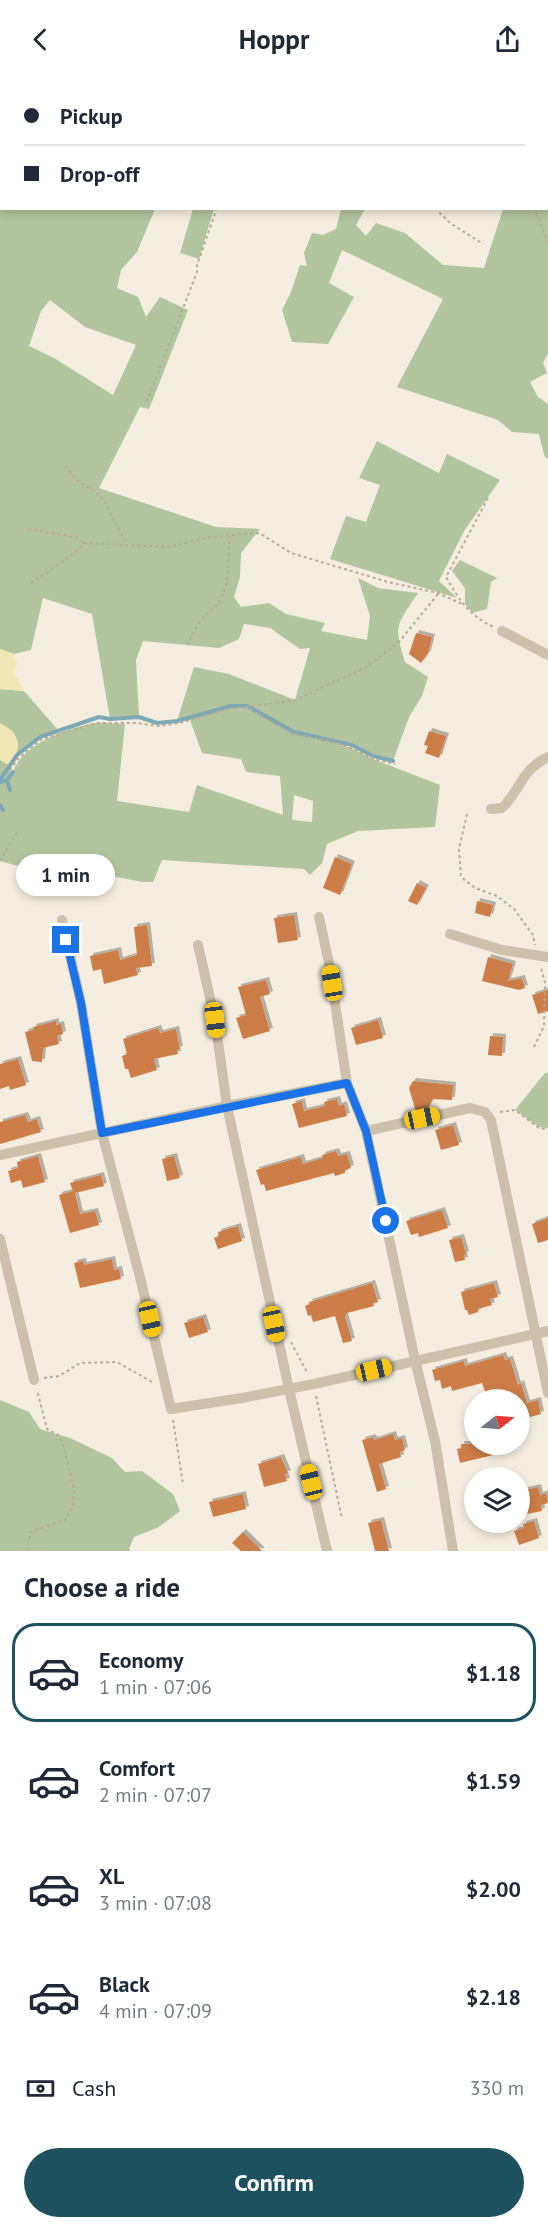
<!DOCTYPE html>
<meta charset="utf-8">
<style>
:root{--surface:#fff;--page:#f6f6f7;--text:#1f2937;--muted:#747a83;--line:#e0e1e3;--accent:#1d5160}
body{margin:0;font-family:"PT Sans",sans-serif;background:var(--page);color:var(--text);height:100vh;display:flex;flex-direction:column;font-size:22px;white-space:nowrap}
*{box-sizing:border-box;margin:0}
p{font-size:20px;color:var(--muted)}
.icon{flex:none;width:33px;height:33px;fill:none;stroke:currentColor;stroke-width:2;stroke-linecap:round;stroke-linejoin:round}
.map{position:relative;height:1473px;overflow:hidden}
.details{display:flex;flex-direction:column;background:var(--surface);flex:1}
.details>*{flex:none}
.hud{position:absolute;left:0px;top:0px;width:549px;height:132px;box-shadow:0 3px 9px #0003;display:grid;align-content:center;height:132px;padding:0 24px;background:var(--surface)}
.needle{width:39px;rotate:73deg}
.buttons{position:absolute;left:464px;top:1311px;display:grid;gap:12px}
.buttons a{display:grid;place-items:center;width:66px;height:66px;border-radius:50%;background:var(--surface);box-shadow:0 3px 9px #0003;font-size:30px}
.end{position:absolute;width:27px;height:27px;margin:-14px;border:8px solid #1a73e8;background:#fff;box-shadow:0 0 0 3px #fff}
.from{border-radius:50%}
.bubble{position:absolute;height:42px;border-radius:21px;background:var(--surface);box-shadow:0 3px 9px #0003;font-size:20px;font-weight:600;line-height:42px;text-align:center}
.car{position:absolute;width:18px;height:36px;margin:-18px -9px;border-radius:8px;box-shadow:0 0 4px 2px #0007;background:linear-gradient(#f5c518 24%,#345 0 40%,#f5c518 0 76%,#345 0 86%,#f5c518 0)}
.hud b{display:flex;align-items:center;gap:21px;height:57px;font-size:22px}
.hud b+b{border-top:2px solid var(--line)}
.hud i{width:15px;height:15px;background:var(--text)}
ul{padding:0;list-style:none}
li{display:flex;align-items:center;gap:18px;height:99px;margin:0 12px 9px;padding:0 12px;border:3px solid transparent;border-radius:24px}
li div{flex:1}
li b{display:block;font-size:22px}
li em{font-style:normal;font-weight:600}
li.selected{border-color:var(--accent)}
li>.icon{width:54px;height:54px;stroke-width:1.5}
h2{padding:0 24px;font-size:27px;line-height:72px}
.pay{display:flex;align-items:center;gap:15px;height:66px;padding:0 24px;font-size:22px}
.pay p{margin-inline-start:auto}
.action{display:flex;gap:12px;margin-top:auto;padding:12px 24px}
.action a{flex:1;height:69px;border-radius:36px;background:var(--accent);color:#fff;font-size:24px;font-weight:600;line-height:69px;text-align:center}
header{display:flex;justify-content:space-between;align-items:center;height:78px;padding:0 24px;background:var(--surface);font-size:27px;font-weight:600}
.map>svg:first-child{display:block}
</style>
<header><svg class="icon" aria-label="back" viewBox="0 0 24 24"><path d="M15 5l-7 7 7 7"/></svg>Hoppr<svg class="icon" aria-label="share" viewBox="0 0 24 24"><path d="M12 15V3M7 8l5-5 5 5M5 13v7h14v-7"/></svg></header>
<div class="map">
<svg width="548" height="1473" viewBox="0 0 548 1473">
<defs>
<filter id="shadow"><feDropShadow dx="3" dy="-3" stdDeviation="0" flood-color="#0004"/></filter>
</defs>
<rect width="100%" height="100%" fill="#f5eee0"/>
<g fill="#b2c59f" fill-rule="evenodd">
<path d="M0,0H222L2,2V130L155,131L137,174L121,192L117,210L138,219L146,239L160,219L188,232L149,331L140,329L99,410L216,449L260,451L241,475L240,499L234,519L241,529L269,525L286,536L325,545L321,553L367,562L370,538L358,500L378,510L418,515C397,547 393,546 405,584L428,599L422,618L409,639L393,683C368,677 346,663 320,658L319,663L320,661L351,670L373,681L440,707L435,749L358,753L327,766L322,785L310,797L304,791L162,782L153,804H142L78,791L33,792L0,783V682L9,687L10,692L13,694C22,666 69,649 96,645C105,644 116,646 125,646L117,723L189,734L197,707L283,737L280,698L246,694L241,681L202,675L190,642L177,643L194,589L229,596L295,622L310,570L300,571L270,550L244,546L239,561L219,570L143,563L136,582L139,639L110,641L92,536L43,520L31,572L14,576L0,571ZM50,222L85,249L136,267L113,317L54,280L29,268L41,233ZM294,717L313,723L312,744L292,742Z"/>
<polygon points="548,39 548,275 543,285 547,295 530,304 538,319 548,326 548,380 545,380 539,356 512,354 498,342 397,309 443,221 342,172 329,205 354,219 328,266 292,264 282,232 291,214 300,187 307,188 304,175 312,155 323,157 336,151 341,131 365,131 356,147 366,158 376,145 405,155 443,187 484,190 503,131 548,130"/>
<polygon points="193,131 214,131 199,181 180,175"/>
<polygon points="377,363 439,395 447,376 500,402 464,453 439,503 457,520 330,481 346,438 366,444 380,407 359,400"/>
<polygon points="460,482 497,500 491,504 487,531 472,535 465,526 465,510 452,493"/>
<path d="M0,611L24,613L58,652L40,659L17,677C18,658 16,654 0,645Z"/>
<polygon points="545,995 548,995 548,1050 539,1049 515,1032"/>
<polygon points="0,1322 29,1334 40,1351 70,1360 112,1380 125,1394 142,1393 173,1416 180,1433 159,1449 134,1459 129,1471 131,1473 0,1473"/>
</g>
<g fill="#f1e6b6">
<polygon points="0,571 14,576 17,586 14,595 24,613 0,611"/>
<path d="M0,645C20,657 24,668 9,687L0,682Z"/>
</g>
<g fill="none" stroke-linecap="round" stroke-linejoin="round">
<g stroke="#7da9b4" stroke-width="4">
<polyline points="0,702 17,677 40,659 99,639 110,641 139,639 157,645 177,643 231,628 247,628 294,654 352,667 373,678 393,683"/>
<polyline points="7,702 10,712"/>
<polyline points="0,704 7,702 13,694"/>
<polyline points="0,727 3,732"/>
</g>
</g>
<g fill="#cd7d46" filter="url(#shadow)">
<polygon points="416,555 432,559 428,575 421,585 409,576"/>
<polygon points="429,653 446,658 439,680 425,675 428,668 424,667"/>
<polygon points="335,779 352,786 340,817 323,810"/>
<polygon points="417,805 426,810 417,827 408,823"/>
<polygon points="477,823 493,827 490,839 475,835"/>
<polygon points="294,837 298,862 278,865 274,840"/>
<polygon points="147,847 152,888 136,890 138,897 104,906 101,891 93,893 90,878 118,872 120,882 137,877 134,849"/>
<polygon points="488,879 513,886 508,903 522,900 525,910 519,912 482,903"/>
<polygon points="266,902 270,916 260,919 270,953 243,961 236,940 246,937 238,909"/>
<polygon points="548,912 548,933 538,936 532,917"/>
<polygon points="378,942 383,960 356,967 351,950"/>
<polygon points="56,943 56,947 61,946 63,956 57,958 59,966 43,970 42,984 32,983 25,954 34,952 33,949"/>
<polygon points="158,950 160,955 176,951 180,971 177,972 178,976 154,981 157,992 131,1000 128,991 125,991 122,978 127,976 123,961"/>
<polygon points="490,958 503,959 502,978 488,977"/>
<polygon points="18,981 26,1007 10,1012 9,1008 0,1011 0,986"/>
<polygon points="413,1003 453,1007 452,1022 433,1021 426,1032 416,1034 409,1010"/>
<polygon points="337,1021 339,1028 344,1026 347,1038 299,1050 292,1026 302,1023 304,1033 325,1028 324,1024"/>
<polygon points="25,1037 28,1044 37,1041 41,1054 0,1066 0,1044"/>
<polygon points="453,1047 459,1067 441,1072 435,1052"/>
<polygon points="336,1073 338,1078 347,1076 351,1090 345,1092 345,1095 335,1098 334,1095 266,1113 264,1106 261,1107 256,1092 301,1079 303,1086 323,1080 322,1077"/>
<polygon points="38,1078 45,1104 23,1110 21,1102 11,1105 8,1093 18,1090 17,1084"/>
<polygon points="174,1078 180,1100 167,1103 162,1081"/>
<polygon points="101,1097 104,1108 75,1115 80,1136 95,1133 99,1147 70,1155 59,1117 73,1113 70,1105"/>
<polygon points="442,1132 448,1150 419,1159 418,1155 411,1157 406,1143"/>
<polygon points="548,1140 548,1162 538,1165 532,1146"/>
<polygon points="238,1148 242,1163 218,1171 214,1160 219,1158 218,1154"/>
<polygon points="461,1159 466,1176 464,1177 465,1182 455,1184 449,1162"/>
<polygon points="112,1181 114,1192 119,1191 121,1201 80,1210 74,1185 83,1183 84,1187"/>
<polygon points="372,1205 378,1224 373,1225 374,1228 347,1235 345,1238 352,1263 343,1265 335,1238 313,1244 311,1237 308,1238 305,1228 310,1226 309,1224"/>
<polygon points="494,1205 498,1219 490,1221 492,1227 478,1231 478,1234 469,1237 467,1232 465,1232 461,1214"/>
<polygon points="203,1239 208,1254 189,1260 184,1245"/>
<polygon points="503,1277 505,1282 510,1281 518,1307 521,1305 527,1325 538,1322 541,1336 519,1342 519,1322 488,1322 482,1305 452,1313 451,1308 442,1311 440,1302 435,1303 432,1292 464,1283 465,1288"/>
<polygon points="393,1356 395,1362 402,1360 405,1372 400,1374 401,1379 379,1386 386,1411 377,1414 362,1362 373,1359 374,1362"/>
<polygon points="461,1366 490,1366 493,1377 460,1385 457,1371 462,1370"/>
<polygon points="281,1379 288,1395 285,1396 287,1403 264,1409 258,1386"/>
<polygon points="538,1409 540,1417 546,1415 548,1425 541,1427 542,1433 527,1436 521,1413"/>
<polygon points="243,1416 246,1431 213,1439 209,1424"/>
<polygon points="381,1442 389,1473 375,1473 368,1445"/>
<polygon points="534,1443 539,1460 519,1467 514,1453 524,1450 523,1446"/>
<polygon points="243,1454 262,1473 241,1473 232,1465"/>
</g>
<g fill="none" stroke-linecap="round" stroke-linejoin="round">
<g stroke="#baab95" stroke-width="2" stroke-dasharray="3 3" stroke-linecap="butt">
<polyline points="388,2 390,0"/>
<polyline points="435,130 450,145 483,166"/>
<polyline points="533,130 539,141 548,166"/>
<polyline points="147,324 197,194 197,187 217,130"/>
<polyline points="65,388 79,404 95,413 105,424 114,444 128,466"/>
<path d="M488,420L446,499C460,523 468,537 494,549"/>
<polyline points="28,451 75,459 84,465"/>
<polyline points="31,505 75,475 84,465 169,469 211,459 256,455 261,456 291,475 388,504 438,515 462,526"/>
<polyline points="187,567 200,543 219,525 227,506 230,458"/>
<polyline points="246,629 295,622 365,590 399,564 438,516"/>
<polyline points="10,692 17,682 40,662 96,645 136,645 159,648 180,645 232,630 246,629 292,656 327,662 351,670 373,681 395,686"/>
<polyline points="467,736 459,771 461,799 475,810 497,818 514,831 533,857 535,867"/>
<polyline points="0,783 18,753"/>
<polyline points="534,969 544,948 545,905 541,890"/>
<polyline points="500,1034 515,1032 539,1050 548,1051"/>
<polyline points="291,1264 308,1296"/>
<polyline points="44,1300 59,1298 80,1285 117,1284 152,1304"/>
<polyline points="316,1318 342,1441"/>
<polyline points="173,1342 183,1406"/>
<polyline points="27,1473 31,1454 65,1442 73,1428 74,1411 63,1366 58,1357 47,1351 37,1312"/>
</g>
<g stroke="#cec1ab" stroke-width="10">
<polyline points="502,553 548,577"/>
<path d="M491,731L502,730C521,711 522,691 548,679"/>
<polyline points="319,839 329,885 347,1005 366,1053 415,1282 435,1363 453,1473"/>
<polyline points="62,842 81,925 102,1055 140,1199 171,1331 242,1320 314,1306 548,1253"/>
<polyline points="450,856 502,872 548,879"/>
<polyline points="198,867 215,942 227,1028 289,1311 327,1473"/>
<polyline points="366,1053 470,1030 485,1034 491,1042 548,1315"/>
<polyline points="0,1077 227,1028 347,1005"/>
<polyline points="0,1161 34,1302"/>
</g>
</g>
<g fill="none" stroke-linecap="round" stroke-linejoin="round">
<polyline stroke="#1a73e8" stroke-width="8" points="66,862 81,925 102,1055 347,1005 366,1053 386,1143"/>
</g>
</svg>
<div class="buttons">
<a><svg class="needle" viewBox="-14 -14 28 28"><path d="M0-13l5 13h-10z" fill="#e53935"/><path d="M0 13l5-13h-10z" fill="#747a83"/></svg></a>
<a><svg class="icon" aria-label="layers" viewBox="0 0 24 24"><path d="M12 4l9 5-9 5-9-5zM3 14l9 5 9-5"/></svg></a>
</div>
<i class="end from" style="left:386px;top:1143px"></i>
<i class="end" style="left:66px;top:862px"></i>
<div class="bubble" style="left:16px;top:776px;width:99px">1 min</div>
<i class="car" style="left:332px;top:905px;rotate:351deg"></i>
<i class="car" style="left:215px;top:942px;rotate:173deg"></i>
<i class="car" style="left:422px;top:1040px;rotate:78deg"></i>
<i class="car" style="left:150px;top:1241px;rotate:167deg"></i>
<i class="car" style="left:274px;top:1246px;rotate:168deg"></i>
<i class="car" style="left:374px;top:1292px;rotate:77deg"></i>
<i class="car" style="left:311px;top:1404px;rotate:346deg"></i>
<div class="hud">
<b><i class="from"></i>Pickup</b>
<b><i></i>Drop-off</b>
</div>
</div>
<section class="details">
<h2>Choose a ride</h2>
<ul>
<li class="selected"><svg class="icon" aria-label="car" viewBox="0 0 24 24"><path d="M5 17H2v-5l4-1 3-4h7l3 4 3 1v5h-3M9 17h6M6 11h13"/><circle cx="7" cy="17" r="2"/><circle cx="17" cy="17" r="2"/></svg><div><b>Economy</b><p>1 min · 07:06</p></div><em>$1.18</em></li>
<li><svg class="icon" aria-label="car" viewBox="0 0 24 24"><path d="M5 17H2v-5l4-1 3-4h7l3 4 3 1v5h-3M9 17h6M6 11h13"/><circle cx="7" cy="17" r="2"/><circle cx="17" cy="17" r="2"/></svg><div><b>Comfort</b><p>2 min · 07:07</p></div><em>$1.59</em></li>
<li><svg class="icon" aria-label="car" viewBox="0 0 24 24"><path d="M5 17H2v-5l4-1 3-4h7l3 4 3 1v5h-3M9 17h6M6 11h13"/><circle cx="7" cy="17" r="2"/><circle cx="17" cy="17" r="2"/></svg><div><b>XL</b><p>3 min · 07:08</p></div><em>$2.00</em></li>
<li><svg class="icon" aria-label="car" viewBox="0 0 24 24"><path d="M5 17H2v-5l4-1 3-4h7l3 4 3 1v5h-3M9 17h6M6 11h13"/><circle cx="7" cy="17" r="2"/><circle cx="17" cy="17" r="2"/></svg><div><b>Black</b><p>4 min · 07:09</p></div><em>$2.18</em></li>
</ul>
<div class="pay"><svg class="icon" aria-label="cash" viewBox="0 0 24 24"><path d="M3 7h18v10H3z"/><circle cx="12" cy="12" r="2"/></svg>Cash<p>330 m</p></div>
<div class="action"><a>Confirm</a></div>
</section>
